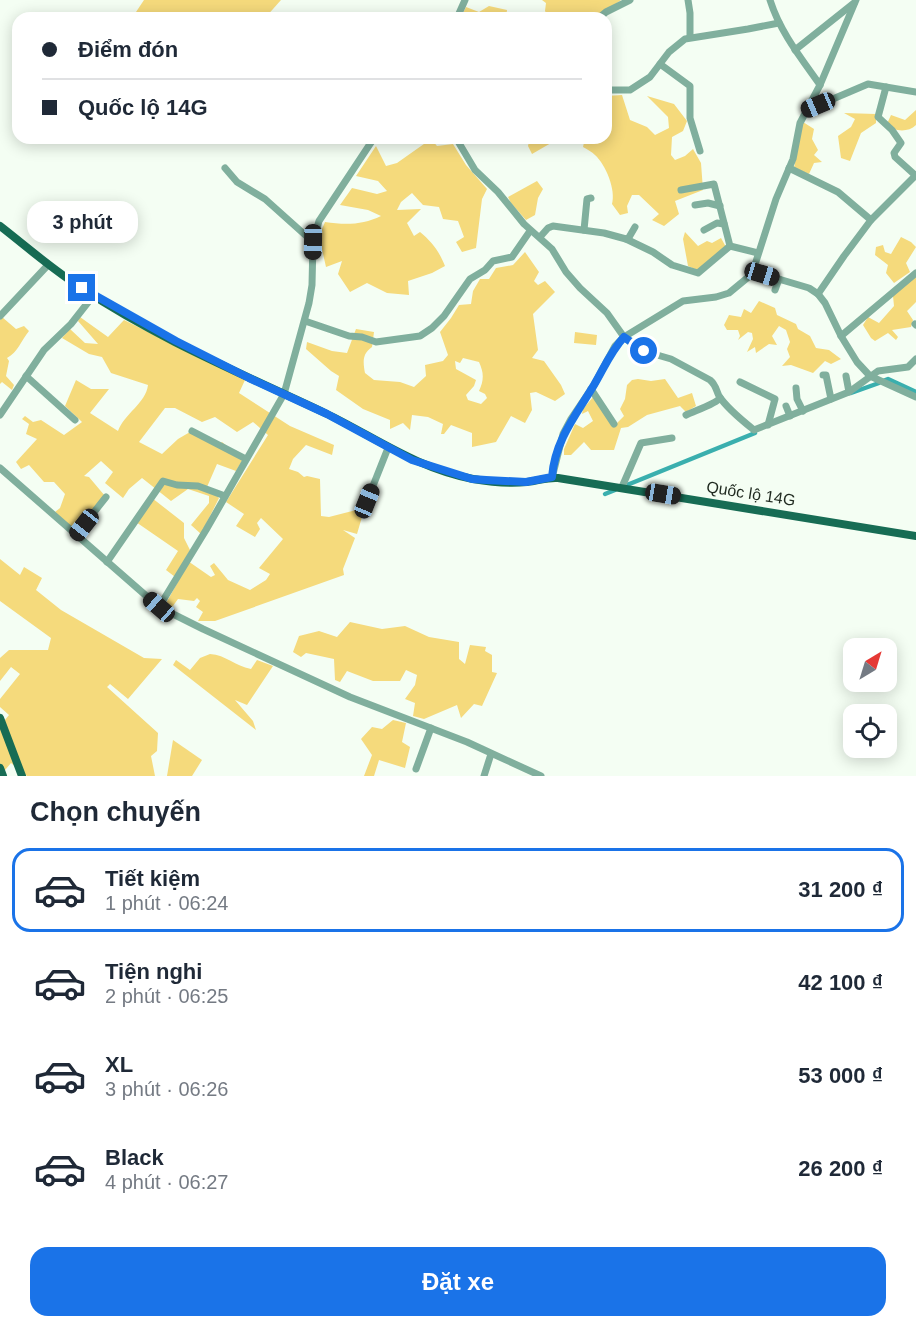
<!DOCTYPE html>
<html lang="vi">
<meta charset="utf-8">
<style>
:root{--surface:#fff;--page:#f6f6f7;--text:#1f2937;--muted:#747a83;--line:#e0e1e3;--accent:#1a73e8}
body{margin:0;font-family:Arial,sans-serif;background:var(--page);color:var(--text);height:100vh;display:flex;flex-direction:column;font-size:22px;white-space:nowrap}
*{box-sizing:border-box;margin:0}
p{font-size:20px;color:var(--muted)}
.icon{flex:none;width:33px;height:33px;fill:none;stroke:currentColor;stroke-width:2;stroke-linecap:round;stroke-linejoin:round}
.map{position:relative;height:776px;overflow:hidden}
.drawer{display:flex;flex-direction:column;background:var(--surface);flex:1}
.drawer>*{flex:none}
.hud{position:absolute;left:12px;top:12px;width:600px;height:132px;border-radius:18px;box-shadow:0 3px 15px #0003;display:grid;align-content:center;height:132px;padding:0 30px;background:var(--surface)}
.needle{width:39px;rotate:38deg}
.controls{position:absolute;left:843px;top:638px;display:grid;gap:12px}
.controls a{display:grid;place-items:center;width:54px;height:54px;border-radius:12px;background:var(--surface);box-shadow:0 3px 15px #0003;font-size:30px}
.end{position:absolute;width:27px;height:27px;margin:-14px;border:8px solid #1a73e8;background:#fff;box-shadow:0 0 0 3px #fff}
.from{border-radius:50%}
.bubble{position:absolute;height:42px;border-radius:18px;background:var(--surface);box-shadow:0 3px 15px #0003;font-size:20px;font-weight:700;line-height:42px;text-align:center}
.car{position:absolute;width:18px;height:36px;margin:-18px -9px;border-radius:8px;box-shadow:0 0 4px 2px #0007;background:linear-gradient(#222 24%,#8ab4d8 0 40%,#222 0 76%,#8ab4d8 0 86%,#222 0)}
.hud b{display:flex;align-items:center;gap:21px;height:57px;font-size:22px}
.hud b+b{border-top:2px solid var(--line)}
.hud i{width:15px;height:15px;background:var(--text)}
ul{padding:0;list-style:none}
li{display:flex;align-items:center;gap:18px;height:84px;margin:0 12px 9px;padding:0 18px;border:3px solid transparent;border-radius:18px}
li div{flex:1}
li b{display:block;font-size:22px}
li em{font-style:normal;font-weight:700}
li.on{border-color:var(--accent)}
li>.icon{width:54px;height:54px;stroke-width:1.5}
h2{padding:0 30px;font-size:27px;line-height:72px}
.action{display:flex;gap:12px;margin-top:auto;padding:12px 30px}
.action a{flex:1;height:69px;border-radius:18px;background:var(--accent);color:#fff;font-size:24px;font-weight:700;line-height:69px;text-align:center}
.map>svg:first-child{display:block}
</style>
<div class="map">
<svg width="916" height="776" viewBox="0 0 916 776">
<rect width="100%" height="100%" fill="#f4fef3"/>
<g fill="#f5da7c" fill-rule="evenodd">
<polygon points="144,0 281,0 265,18 135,18 134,15"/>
<polygon points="542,0 621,0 596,18 549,18 545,11 546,3"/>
<polygon points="489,6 507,10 506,18 471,18 463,13 466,7 479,12"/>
<path d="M622,95L630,120L647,127L655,135L669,128L668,117L647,96L674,104L687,121L683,131L672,137L671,155L675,160L685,156L693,149L701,163L703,190L675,201L679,214L664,226L652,220L659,214L639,195H632L627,206L628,213L620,215L612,204C616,190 606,165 595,155C592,152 587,149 583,147L585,138H606V96Z"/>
<path d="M916,110V125C908,133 895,131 886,126L891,115L905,120Z"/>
<polygon points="844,113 876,114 876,123 861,133 850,161 841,158 838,136 851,127 855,119"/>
<polygon points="803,122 814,129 812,139 818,150 814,155 822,162 814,163 809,174 794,168"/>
<polygon points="527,138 552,138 551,143 532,154 528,146 529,141"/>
<path d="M431,139L437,146L453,144L466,165L487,189L482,199L476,248L462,252L456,242L464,237L458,221L443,219L439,207L423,205L412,193L401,202L397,210L421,209L407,223L414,236L420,232C432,242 439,251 445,266L432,273L408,281L409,295L387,293L367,283L350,292L338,274L342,261L326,267L319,236L325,222C345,225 363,225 381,216L368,210L340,205L352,188L377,194L387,191L378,181L356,176L376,146L386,166L397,163Z"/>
<polygon points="537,181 543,189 538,198 535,215 526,220 511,203 508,197"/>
<polygon points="685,232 698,246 707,241 712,243 721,238 726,247 697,270 688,266 683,239"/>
<polygon points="901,237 911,242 916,247 906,263 910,272 894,283 886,273 888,265 875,255 876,247 883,245 885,252 891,254"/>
<path d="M525,252L539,272L534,281L538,285L545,281L555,292L533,314L538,350L532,358L544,361L561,385L565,394L555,401L536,392L530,393L532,410L525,423L511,416L496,442L472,447V433L451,425L444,434H441L443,424L428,417L412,415L410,430L403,423L390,429V420L363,409L336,390L339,376L331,371L306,349L307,342L332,351L347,353L356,329L374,332L372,347C362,354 363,362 365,373L374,380L400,382L414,387L426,376L425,365L443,361L448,355L440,332L451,318L459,305L471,304L473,291L480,279H489L496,268L513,265ZM463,358L479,362C484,373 484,380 479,391L485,394L487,398L481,404L468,400L466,395L474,386L476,380L456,369L455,361L460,363Z"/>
<polygon points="916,276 916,302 907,311 913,320 911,327 892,330 898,337 896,340 888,333 875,341 871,338 863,325 868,317 879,323 894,306 893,296"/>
<polygon points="759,301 775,308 777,315 796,324 798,329 810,336 816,348 829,350 841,359 831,364 825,361 813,373 791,365 782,366 790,357 787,349 790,342 786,330 779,326 772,336 777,345 769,344 756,353 755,347 747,352 753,339 752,333 748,332 738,340 740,336 738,330 727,330 724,325 729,315 741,317 744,309 751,313"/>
<path d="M2,317L16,329L24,326L29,331C21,341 18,352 7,358L9,361L6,376L14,385L12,390L2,382L0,384V320Z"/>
<path d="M80,317L108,337L124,320L245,380L239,393L290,426L334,445L332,455L306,445L293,459L289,469L298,472L304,477L307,476L320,479L321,516L329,517L360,509L362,517L357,534L343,530L355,538L343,569L344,575L215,621H198L203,612L196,607L200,601L197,598L194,601L178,599L170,610L165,605L179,580L166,570L178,551L133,520L152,498L184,523V538L190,550L185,559L211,577L215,575L210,566L214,563L228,580L250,590L266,580L270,574L259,568L283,539L261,518L257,523L260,529L255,537L236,526L244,514L226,502L268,435L253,422L237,432L215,417L202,422L175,408H165L139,442L162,454L178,439L190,432L218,445L222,442L243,459L236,471L217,464L207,487L219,498L201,534L191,525L209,503V496L188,489L171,501L142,478L129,489L123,498L105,483L113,472L101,461L84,476L89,477L105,496L79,534L55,512L60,508L65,494L54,482H44L29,465L21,469L16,462L37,439L26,434L29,424L22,419L25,416L33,422L41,420L64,435L82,422L65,406L76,380L91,389H109L90,413L118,431C124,414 146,403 148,385L111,373L102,357L89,354L62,338L70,329L85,343L98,344L78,321Z"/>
<polygon points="575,332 597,335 596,345 574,343"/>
<polygon points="638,379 651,381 665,379 678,398 692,393 696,406 686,412 680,406 647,415 628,427 621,428 614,450 591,450 584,442 571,455 564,455 564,449 575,424 583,428 593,421 588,411 582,414 583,409 593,397 614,426 624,416 620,409 625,399 627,385 632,380"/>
<polygon points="0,559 20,575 24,567 42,578 36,590 61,610 144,658 162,659 128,699 110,684 107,687 158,733 157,751 151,756 155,776 27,776 11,763 0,776 0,726 9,715 0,707 0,699 20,674 11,667 0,681 0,658 9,650 48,650 51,638 0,601"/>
<polygon points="350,622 382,629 405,626 429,637 459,642 459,659 465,664 470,645 486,647 485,651 492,655 492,672 497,673 482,706 474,704 461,718 457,705 424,719 413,716 415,703 405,699 415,685 417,675 406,670 400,681 373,681 347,671 340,682 335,680 334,659 306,653 301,657 293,652 299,636 319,631 337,637"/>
<path d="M210,654C226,655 235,666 251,669L257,660L273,666L247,705L235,700L253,721L256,730L173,665L176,660L190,670L200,658Z"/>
<polygon points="393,720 406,723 402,742 410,747 405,768 379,760 374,776 364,776 372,755 361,739 372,727 382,729"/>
<polygon points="173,740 202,760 192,776 167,776"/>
</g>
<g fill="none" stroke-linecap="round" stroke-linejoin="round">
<g stroke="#3aafae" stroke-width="4.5">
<polyline points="883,381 888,379 916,392"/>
<polyline points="851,393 879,383"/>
<polyline points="627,485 755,433"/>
<polyline points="605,494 615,490"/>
</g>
<g stroke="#80af9d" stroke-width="7">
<polyline points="688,0 690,13 690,37"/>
<path d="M770,0C780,32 801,58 820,85"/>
<polyline points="457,18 465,0"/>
<polyline points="599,18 606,12 630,0"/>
<polyline points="795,50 854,3"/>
<polyline points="660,64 690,86 690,118 700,151"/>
<polyline points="886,87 878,117 892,130 901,143 894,153 895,157 916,176"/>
<polyline points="606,90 630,90 650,77 669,52 685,39 748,29 779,23"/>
<polyline points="807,110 868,84 916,92"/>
<polyline points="393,138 394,139"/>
<path d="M456,138L475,170L498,192L524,224L552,249L566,272L580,288L607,313L624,337L640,350L671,359L710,380C716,385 716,390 719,396C726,407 744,422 754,430L849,392L878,371L908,367L916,359"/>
<polyline points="225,168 237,182 265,199 313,242"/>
<polyline points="789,168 838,192 871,220"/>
<polyline points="681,190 714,184 730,246 758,253"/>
<polyline points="695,205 708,203 720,206"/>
<polyline points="584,230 587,199 591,198"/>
<polyline points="704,230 717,223 724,224"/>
<polyline points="540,237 548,228 553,226 604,233 626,239 628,239 635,227"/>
<polyline points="626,239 653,252 672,265 698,273 730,246"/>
<polyline points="752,274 776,199 793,159 800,123 820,85 856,0"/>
<polyline points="775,290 779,279"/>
<polyline points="818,294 844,256 871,220 916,175"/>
<polyline points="0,316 48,265"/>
<polyline points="305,321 349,336 362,337 376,342 420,336 432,328 444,316 470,279 485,270 493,261 512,257 530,231"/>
<polyline points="915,324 916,325"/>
<polyline points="841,336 916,273"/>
<polyline points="823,375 826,375 831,399"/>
<polyline points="26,376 75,420"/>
<polyline points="846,376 849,392"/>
<polyline points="740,382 775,399 768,425"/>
<polyline points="796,388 797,399 803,411"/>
<polyline points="591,389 614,424"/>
<polyline points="786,406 790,416"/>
<polyline points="0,415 44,350 71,324 93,296"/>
<path d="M686,415C694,411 716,404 720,398"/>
<polyline points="192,431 246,459"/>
<polyline points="0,468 159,607 203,629 350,697 467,742 541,776"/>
<polyline points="552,478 563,434 571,419 594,385 615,346 624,337 683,301 716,297 729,293 752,274 762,274 809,288 818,294 825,303 841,336 857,362 870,376 916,397"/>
<polyline points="622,487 641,443 672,438"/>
<polyline points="367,501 388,448"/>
<polyline points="76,535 106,497"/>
<polyline points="107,562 163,481 177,485 198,486 225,496"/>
<polyline points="159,607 206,530 284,394 309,303 312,285 313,242 319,221 374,138"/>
<polyline points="416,769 431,728"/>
<polyline points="484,776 491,754"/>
</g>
<g stroke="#176c54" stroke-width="8">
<path d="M0,226C27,247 53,270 83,289C158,339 243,374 325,413C375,437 416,468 473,479C490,482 509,484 527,482C538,481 548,477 558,478L916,536"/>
<polyline points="0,718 22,776"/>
<polyline points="0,768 3,776"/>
</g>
</g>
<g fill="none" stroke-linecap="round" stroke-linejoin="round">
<path stroke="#1a73e8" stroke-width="8" d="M82,288L176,341L249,378L327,414L412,460L472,479L486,480L526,482L552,477C555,440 576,415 594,385C604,368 611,351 624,337L644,351"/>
</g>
<g text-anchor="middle" stroke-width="4.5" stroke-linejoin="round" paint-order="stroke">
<g font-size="16" fill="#1f291f" stroke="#f4fef3">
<text transform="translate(751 493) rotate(9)" y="6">Quốc lộ 14G</text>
</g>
</g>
</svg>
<div class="controls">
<a><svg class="needle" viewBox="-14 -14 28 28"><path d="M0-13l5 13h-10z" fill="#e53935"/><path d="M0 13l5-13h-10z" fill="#747a83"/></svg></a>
<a><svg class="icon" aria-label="locate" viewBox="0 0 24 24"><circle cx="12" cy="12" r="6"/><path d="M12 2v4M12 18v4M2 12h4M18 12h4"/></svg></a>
</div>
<i class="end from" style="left:644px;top:351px"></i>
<i class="end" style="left:82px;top:288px"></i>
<div class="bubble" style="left:27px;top:201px;width:111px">3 phút</div>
<i class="car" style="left:818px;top:105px;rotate:247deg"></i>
<i class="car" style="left:313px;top:242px;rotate:181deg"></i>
<i class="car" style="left:762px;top:274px;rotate:107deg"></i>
<i class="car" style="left:663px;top:494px;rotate:99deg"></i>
<i class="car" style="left:367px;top:501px;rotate:22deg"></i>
<i class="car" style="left:84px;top:525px;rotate:218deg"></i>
<i class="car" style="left:159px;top:607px;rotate:311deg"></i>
<div class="hud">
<b><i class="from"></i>Điểm đón</b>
<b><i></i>Quốc lộ 14G</b>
</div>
</div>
<section class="drawer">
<h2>Chọn chuyến</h2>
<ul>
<li class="on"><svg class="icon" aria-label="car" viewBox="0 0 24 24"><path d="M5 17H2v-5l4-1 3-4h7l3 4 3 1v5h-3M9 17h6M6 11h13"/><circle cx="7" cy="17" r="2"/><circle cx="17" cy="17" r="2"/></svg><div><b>Tiết kiệm</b><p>1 phút · 06:24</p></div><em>31 200 ₫</em></li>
<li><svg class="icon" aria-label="car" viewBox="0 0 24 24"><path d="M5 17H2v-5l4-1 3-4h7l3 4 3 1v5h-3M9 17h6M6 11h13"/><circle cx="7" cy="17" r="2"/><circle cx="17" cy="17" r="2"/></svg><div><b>Tiện nghi</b><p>2 phút · 06:25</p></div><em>42 100 ₫</em></li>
<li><svg class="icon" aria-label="car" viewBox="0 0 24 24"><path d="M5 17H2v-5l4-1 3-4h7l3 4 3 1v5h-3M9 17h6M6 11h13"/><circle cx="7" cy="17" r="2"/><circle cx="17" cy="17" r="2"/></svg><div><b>XL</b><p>3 phút · 06:26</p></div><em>53 000 ₫</em></li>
<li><svg class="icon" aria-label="car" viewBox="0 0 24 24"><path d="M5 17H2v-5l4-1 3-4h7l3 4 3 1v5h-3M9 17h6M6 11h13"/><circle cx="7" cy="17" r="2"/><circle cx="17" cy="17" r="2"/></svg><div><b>Black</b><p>4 phút · 06:27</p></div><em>26 200 ₫</em></li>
</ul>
<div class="action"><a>Đặt xe</a></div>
</section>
